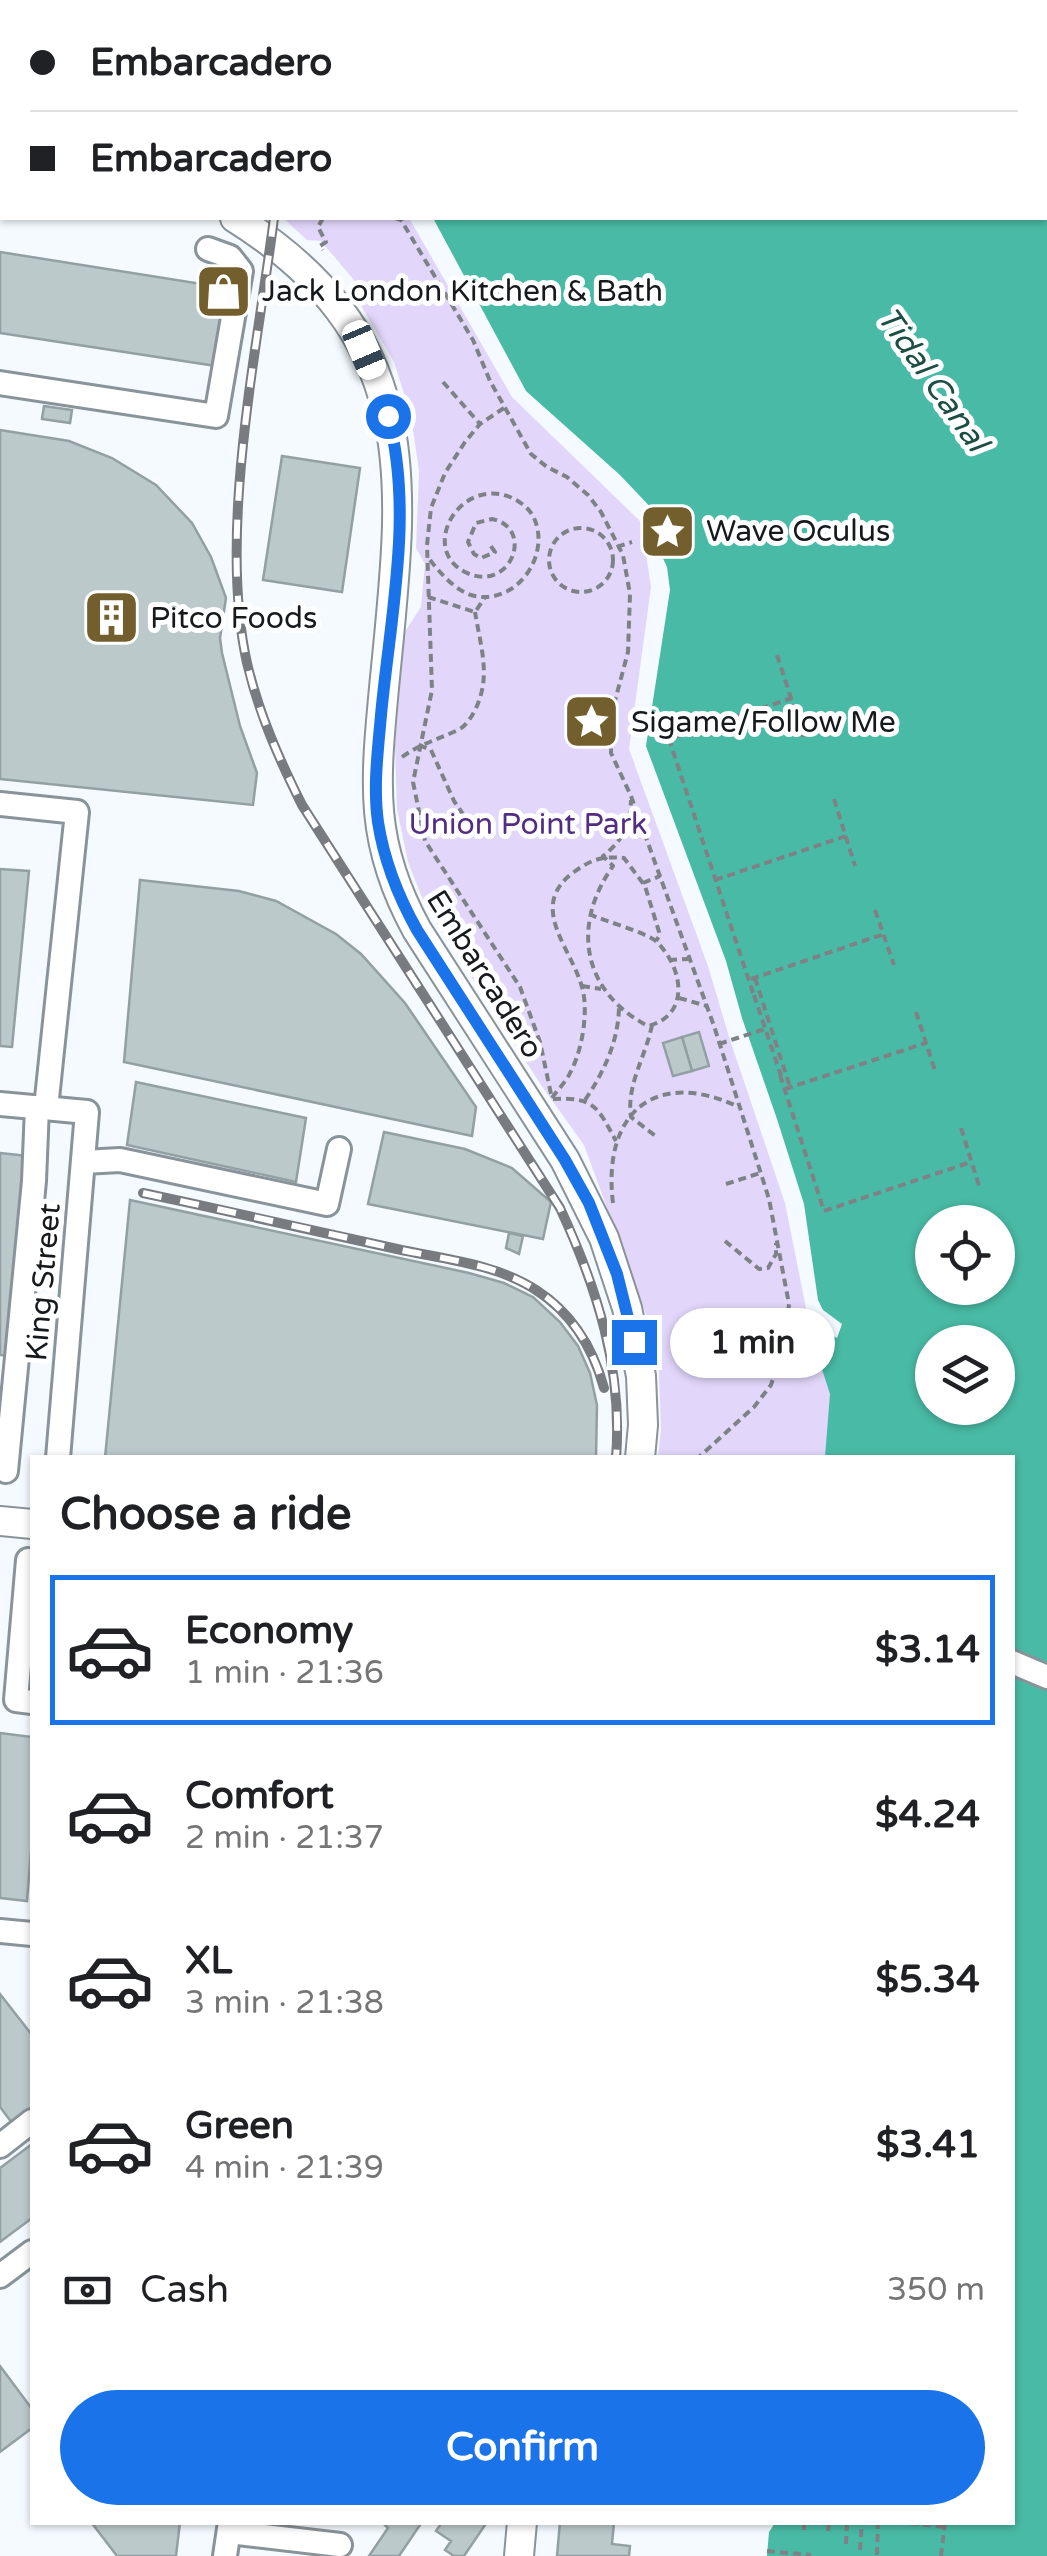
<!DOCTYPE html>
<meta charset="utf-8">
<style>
:root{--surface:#fff;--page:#f2f2f2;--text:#202124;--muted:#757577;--line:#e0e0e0;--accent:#1a73e8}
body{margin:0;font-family:"Varela Round",sans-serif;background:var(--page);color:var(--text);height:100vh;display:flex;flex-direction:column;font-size:38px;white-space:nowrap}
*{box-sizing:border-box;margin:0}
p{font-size:32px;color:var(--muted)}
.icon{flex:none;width:55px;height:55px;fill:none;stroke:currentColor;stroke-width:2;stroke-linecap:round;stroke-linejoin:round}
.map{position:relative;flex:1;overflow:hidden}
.drawer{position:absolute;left:30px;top:1455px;width:985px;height:1070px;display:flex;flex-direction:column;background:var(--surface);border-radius:0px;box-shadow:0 2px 8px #0004}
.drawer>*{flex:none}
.banner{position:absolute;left:0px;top:0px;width:1048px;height:220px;box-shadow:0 2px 8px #0004;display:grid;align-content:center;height:220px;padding:0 30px;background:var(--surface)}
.buttons{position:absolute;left:915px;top:1205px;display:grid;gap:20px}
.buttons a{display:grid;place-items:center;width:100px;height:100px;border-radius:50%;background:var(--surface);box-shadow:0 2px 8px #0004;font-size:50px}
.end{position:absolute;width:45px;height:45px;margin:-22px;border:12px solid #1a73e8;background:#fff;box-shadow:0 0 0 5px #fff}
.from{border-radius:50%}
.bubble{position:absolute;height:70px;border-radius:35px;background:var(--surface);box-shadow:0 2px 8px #0004;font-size:32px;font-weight:700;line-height:70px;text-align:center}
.car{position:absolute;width:30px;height:60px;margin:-30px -15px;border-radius:12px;box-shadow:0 0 8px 2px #0007;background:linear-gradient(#fff 24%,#345 0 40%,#fff 0 76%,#345 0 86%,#fff 0)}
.banner b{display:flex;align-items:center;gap:35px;height:95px;font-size:38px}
.banner b+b{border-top:2px solid var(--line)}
.banner i{width:25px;height:25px;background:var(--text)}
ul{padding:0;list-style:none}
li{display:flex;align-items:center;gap:30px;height:150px;margin:0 20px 15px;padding:0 10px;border:5px solid transparent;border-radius:0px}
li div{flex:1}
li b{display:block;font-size:38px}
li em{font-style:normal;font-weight:700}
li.on{border-color:var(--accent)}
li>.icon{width:90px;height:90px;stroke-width:1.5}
h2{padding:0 30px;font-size:45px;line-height:120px}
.pay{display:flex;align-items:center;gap:25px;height:110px;padding:0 30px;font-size:38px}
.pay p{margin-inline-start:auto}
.cta{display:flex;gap:20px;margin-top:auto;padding:20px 30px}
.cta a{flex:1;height:115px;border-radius:60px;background:var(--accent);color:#fff;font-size:40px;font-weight:700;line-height:115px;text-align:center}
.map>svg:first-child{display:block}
</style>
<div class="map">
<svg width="1047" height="2556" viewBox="0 0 1047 2556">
<rect width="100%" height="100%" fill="#f4faff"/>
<polygon fill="#e2d7fb" points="283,218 414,218 646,520 936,1457 658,1457 661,1430 658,1347 584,1145 541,1085 425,905 408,862 397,809 395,745 404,633 421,607 425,564 416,548 419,471 411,416 394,362 352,290 354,280 321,241 307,240"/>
<g fill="#49baa5" fill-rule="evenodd">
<polygon points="363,0 848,0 850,2 363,2"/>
<path d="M1047,198V2556H767L769,2532L775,2523L1012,2522V1458L825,1457L830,1394L818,1357L813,1313L790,1202L634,748L656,587L646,520L516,395L414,218H1045ZM932,1222H998V1288H932ZM932,1342H998V1408H932Z"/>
</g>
<polygon fill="#f4faff" points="409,218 433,218 526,391 620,475 657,514 663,509 674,509 684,514 691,524 686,526 681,518 672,515 664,515 656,525 659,544 668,549 677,548 678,552 660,552 667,567 670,590 646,746 726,961 742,1018 777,1119 804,1204 818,1300 823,1310 842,1324 837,1338 809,1323 785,1203 730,1040 708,966 629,749 651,587 641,522 512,397"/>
<g fill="#bbc9cb" stroke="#93a0a3" stroke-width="2.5">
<polygon points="4,0 141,0 4,2"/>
<polygon points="155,0 273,0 155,2"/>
<polygon points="0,252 227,288 216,366 0,333"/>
<polygon points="44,406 72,410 70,423 42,419"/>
<polygon points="0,430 69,441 112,458 156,485 192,523 211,557 226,598 220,638 222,653 240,726 257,773 253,805 0,779"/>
<polygon points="282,456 360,468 342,592 263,580"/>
<polygon points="0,869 29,871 12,1047 0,1046"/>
<polygon points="140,880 239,891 276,901 336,934 361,954 405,1003 476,1107 472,1136 124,1062"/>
<polygon points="699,1032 709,1066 692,1071 682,1037"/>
<polygon points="682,1037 692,1071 673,1076 663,1043"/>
<polygon points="136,1082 306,1118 296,1182 127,1145"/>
<polygon points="384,1132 465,1149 512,1168 551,1202 543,1239 368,1204"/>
<polygon points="0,1153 29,1156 11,1356 0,1355"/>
<polygon points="130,1200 469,1273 504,1283 533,1297 560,1322 578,1346 590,1373 597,1405 596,1458 105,1458"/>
<polygon points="509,1233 523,1236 519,1254 506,1248"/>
<polygon points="0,1733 32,1737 32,1839 27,1901 0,1898"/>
<polygon points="0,1994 32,2035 32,2107 12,2123 0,2107"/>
<polygon points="32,2144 32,2218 0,2242 0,2168"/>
<polygon points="0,2366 32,2409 32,2428 0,2452"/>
<polygon points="91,2522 180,2522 176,2556 117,2556"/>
<polygon points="422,2522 399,2556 369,2556 388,2528 382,2522"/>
<polygon points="442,2522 481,2522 485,2525 464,2556 454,2556 445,2550 451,2541 436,2531"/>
<polygon points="560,2522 614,2522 612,2544 630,2546 629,2556 557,2556"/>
</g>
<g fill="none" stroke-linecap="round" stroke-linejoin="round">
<defs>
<g id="minor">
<polyline points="0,383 216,416 241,271 230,257 208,249"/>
<polyline points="0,804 77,812 46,1108"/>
<polyline points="0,1104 87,1112 58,1458"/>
<polyline points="83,1162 120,1160 327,1204 339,1149"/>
<polyline points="6,1471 34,1181 37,1107"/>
<polyline points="32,1560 28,1560 16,1700 32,1702"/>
<polyline points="1012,1662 1047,1677"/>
<polyline points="0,1931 32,1934"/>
<polyline points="0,2146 32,2121"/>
<polyline points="0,2276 32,2252"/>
<polyline points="229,2532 340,2545"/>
<polyline points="225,2556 230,2522"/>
</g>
<g id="major">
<polyline points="0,159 2,160"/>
<path d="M235,218C430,340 403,489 384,688C375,784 369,843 417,930L565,1160L604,1238L627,1308L641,1376L643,1425L640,1458"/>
<polyline points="0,1521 32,1524"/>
<polyline points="519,2556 522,2522"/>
</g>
</defs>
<use href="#minor" stroke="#89939a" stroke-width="28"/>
<use href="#major" stroke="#89939a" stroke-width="32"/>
<g stroke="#7e8286" stroke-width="4" stroke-dasharray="8 5" stroke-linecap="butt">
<polyline points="848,0 850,2"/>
<polyline points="323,218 318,227 326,242 320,246 323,250"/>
<polyline points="395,218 401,220 473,340 490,381 531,454 547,467 567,477 588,495 601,512 623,555 630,594 628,652 612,712 611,753 631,796 714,1026 769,1199 789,1304 785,1339 771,1385 754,1407 698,1458"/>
<polyline points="443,382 480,424"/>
<polyline points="504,408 480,424 465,442 445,473 431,508 427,545 432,690 413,782 425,841 520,987 540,1042 551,1094"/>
<circle cx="581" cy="560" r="32"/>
<polyline points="617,547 632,542"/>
<path d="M430,560C441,574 454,589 471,595C515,608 553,555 533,516C528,507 519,501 510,497C459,477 419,549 465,572C510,595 536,528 492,519L476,523L468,542L474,554L481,558L495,552L490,545"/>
<polyline points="428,597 475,612 486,596"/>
<polyline points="777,655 804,738"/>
<polyline points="419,745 431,750 454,801 478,836"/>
<path d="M402,757C420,744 439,739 458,730C466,726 470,719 474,712C492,678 481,649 475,612"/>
<polyline points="834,799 855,866"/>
<polyline points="715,880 846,836"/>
<polyline points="643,883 660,876"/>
<polyline points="875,910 894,965"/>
<path d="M589,914C604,921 648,933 657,942C683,968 691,1015 648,1026C582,992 571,925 613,866L603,856C623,840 630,826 631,800"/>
<polyline points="669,960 689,959"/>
<polyline points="755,978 790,1087"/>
<polyline points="751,979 884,934"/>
<polyline points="582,986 601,989"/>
<polyline points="753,993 669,739 792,698"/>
<polyline points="754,995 781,1076"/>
<polyline points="679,998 707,1006"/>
<polyline points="916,1012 936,1074"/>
<path d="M652,1025C646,1056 626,1085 631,1117L658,1138"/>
<polyline points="719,1044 765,1029"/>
<polyline points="780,1075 824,1211 971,1162"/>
<polyline points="785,1089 926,1043"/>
<path d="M552,1098C558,1089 566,1082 570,1073C581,1053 587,1020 584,997C579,954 523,909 574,872C592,859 602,856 624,858L645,886L660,935L656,941"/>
<path d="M553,1099C594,1097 597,1106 616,1141"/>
<path d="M585,1100C604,1072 618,1042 619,1008"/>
<polyline points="961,1128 980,1189"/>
<polyline points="726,1184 760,1173"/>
<path d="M613,1203C602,1114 654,1067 739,1107"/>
<polyline points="725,1241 759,1269 768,1268 776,1254 776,1243"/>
<polyline points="897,2522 944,2527"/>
<polyline points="804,2530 804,2522"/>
<polyline points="828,2531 829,2522"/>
<polyline points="846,2544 847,2522"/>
<polyline points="860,2550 862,2522"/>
<polyline points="767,2551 811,2555"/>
<polyline points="877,2555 878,2522"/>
<polyline points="941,2556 945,2522"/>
</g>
<use href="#minor" stroke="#fff" stroke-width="22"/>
<use href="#major" stroke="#fff" stroke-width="28"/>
<defs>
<g id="rail">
<polyline points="293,2 293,0"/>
<path d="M274,218C257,351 218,533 247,663C259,714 279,759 302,805L560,1208C597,1288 623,1369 616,1458"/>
<path d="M143,1193C228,1211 313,1230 397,1249C443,1259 497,1264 536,1290C572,1313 593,1348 604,1388"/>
</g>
</defs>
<use href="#rail" stroke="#787c80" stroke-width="10"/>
<use href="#rail" stroke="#fff" stroke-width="6" stroke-dasharray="19" stroke-linecap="butt"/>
</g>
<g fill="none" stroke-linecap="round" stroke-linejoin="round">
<path stroke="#1a73e8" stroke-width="12" d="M388,416C414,512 390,618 381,715C378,750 373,787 378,822C384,861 398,896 417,930L565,1160L589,1203L617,1274L634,1342"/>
</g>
<defs>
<symbol id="shop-square" viewBox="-11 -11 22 22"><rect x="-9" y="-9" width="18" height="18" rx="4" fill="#735f2e" stroke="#fff"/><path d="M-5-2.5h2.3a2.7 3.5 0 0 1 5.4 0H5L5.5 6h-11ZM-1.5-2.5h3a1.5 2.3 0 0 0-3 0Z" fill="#fff"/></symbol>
<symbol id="sight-square" viewBox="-11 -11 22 22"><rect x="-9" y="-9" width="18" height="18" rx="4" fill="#735f2e" stroke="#fff"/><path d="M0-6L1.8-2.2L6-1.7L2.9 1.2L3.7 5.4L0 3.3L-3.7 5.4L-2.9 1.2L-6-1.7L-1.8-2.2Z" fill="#fff"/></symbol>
<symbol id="building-square" viewBox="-11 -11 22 22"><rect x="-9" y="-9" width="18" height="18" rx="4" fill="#735f2e" stroke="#fff"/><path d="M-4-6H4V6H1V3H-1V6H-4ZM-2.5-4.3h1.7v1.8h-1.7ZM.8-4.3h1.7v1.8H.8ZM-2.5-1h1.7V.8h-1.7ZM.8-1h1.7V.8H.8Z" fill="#fff"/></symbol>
</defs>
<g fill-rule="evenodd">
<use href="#shop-square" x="192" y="260" width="63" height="63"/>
<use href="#sight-square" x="636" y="500" width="63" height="63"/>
<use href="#building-square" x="80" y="586" width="63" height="63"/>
<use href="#sight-square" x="560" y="690" width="63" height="63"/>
</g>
<g text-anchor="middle" stroke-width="10" stroke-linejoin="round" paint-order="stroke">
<g font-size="30" fill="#171a1d" stroke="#fff" text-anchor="start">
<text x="262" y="301">Jack London Kitchen &amp; Bath</text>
<text x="706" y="541">Wave Oculus</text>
<text x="150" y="628">Pitco Foods</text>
<text x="631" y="732">Sigame/Follow Me</text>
</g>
<g font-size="30" fill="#512d83" stroke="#fff">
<text x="528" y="834">Union Point Park</text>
</g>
<g font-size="30" fill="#171a1d" stroke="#fff">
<text transform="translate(485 974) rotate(58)" y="10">Embarcadero</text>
<text transform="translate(43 1282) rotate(-85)" y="10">King Street</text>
</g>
<g font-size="32" font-style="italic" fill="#1d4e44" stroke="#fff">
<text transform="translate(933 379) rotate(55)" y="11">Tidal Canal</text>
</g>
</g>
</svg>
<div class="buttons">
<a><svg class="icon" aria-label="locate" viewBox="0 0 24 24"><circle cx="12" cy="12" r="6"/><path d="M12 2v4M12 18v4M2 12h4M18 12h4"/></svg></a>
<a><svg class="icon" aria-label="layers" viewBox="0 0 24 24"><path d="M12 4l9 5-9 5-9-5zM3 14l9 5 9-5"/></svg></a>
</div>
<i class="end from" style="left:388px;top:416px"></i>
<i class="end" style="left:634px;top:1342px"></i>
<div class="bubble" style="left:670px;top:1308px;width:165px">1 min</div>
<i class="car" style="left:364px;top:350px;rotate:157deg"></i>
<div class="banner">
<b><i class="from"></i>Embarcadero</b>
<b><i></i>Embarcadero</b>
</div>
<section class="drawer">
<h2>Choose a ride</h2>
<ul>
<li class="on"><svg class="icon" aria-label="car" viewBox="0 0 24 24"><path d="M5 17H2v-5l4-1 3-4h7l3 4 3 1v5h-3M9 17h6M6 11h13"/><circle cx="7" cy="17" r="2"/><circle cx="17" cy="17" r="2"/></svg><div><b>Economy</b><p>1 min · 21:36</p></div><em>$3.14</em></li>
<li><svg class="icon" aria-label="car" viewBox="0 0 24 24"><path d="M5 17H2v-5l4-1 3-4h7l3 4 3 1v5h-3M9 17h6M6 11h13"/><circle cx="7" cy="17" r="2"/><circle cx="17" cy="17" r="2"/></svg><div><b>Comfort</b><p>2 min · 21:37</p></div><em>$4.24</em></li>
<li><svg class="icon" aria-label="car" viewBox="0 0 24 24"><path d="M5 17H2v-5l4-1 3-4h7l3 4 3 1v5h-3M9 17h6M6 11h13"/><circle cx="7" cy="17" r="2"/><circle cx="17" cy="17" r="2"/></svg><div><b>XL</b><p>3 min · 21:38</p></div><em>$5.34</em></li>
<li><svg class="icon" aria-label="car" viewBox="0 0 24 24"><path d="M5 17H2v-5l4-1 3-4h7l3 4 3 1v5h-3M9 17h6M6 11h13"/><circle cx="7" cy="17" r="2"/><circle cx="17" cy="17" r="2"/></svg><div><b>Green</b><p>4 min · 21:39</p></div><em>$3.41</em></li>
</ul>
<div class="pay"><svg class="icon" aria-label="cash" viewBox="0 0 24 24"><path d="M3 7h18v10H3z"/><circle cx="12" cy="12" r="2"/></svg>Cash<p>350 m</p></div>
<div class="cta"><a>Confirm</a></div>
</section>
</div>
